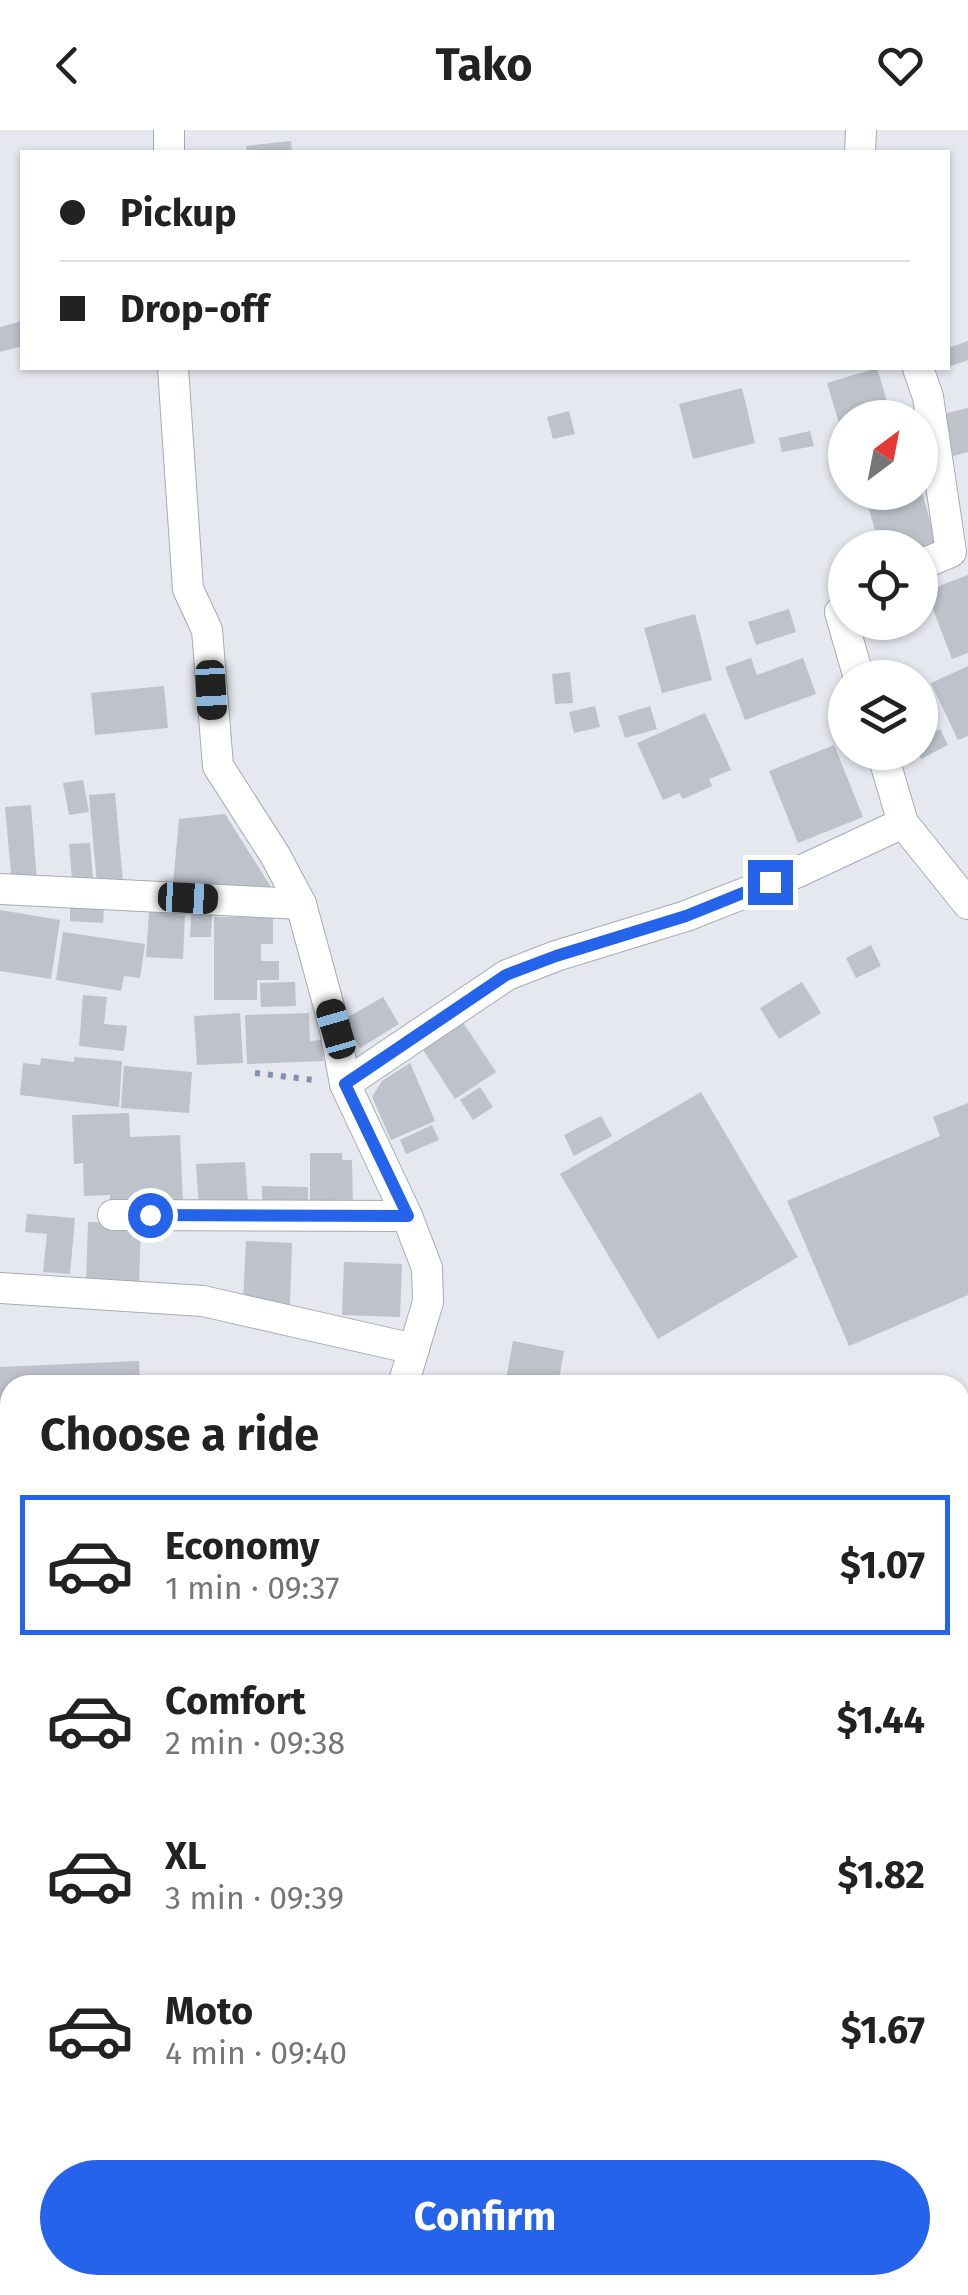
<!DOCTYPE html>
<meta charset="utf-8">
<style>
:root{--surface:#fff;--page:#f2f2f2;--text:#222;--muted:#767676;--line:#e0e0e0;--accent:#2563eb}
body{margin:0;font-family:"Fira Sans",sans-serif;background:var(--page);color:var(--text);height:100vh;display:flex;flex-direction:column;font-size:38px;white-space:nowrap}
*{box-sizing:border-box;margin:0}
p{font-size:32px;color:var(--muted)}
.icon{flex:none;width:55px;height:55px;fill:none;stroke:currentColor;stroke-width:2;stroke-linecap:round;stroke-linejoin:round}
.map{position:relative;flex:1;overflow:hidden}
.details{position:absolute;left:0px;top:1245px;width:970px;height:920px;display:flex;flex-direction:column;background:var(--surface);border-radius:30px 30px 0 0;box-shadow:0 2px 8px #0004}
.details>*{flex:none}
.guide{position:absolute;left:20px;top:20px;width:930px;height:220px;border-radius:0px;box-shadow:0 2px 8px #0004;display:grid;align-content:center;height:220px;padding:0 40px;background:var(--surface)}
.needle{width:65px;rotate:32deg}
.fabs{position:absolute;left:828px;top:270px;display:grid;gap:20px}
.fabs a{display:grid;place-items:center;width:110px;height:110px;border-radius:50%;background:var(--surface);box-shadow:0 2px 8px #0004;font-size:50px}
.end{position:absolute;width:45px;height:45px;margin:-22px;border:12px solid #2563eb;background:#fff;box-shadow:0 0 0 5px #fff}
.from{border-radius:50%}
.car{position:absolute;width:30px;height:60px;margin:-30px -15px;border-radius:12px;box-shadow:0 0 8px 2px #0007;background:linear-gradient(#222 24%,#8ab4d8 0 40%,#222 0 76%,#8ab4d8 0 86%,#222 0)}
.guide b{display:flex;align-items:center;gap:35px;height:95px;font-size:38px}
.guide b+b{border-top:2px solid var(--line)}
.guide i{width:25px;height:25px;background:var(--text)}
ul{padding:0;list-style:none}
li{display:flex;align-items:center;gap:30px;height:140px;margin:0 20px 15px;padding:0 20px;border:5px solid transparent;border-radius:0px}
li div{flex:1}
li b{display:block;font-size:38px}
li em{font-style:normal;font-weight:700}
li.on{border-color:var(--accent)}
li>.icon{width:90px;height:90px;stroke-width:1.5}
h2{padding:0 40px;font-size:45px;line-height:120px}
.primary-button{display:flex;gap:20px;margin-top:auto;padding:20px 40px}
.primary-button a{flex:1;height:115px;border-radius:60px;background:var(--accent);color:#fff;font-size:40px;font-weight:700;line-height:115px;text-align:center}
header{display:flex;justify-content:space-between;align-items:center;height:130px;padding:0 40px;background:var(--surface);font-size:45px;font-weight:700}
.map>svg:first-child{display:block}
</style>
<header><svg class="icon" aria-label="back" viewBox="0 0 24 24"><path d="M15 5l-7 7 7 7"/></svg>Tako<svg class="icon" aria-label="heart" viewBox="0 0 24 24"><path d="M12 20l-8-8c-3-5 5-10 8-4 3-6 11-1 8 4z"/></svg></header>
<div class="map">
<svg width="968" height="2165" viewBox="0 0 968 2165">
<rect width="100%" height="100%" fill="#e5e8ee"/>
<g fill="#bdc2cb">
<polygon points="291,11 292,22 247,22 246,16"/>
<polygon points="22,191 22,216 0,222 0,197"/>
<polygon points="968,211 968,230 948,237 948,218"/>
<polygon points="877,238 892,288 845,288 844,310 827,253"/>
<polygon points="742,258 755,313 693,329 679,274"/>
<polygon points="968,278 968,322 953,326 942,284"/>
<polygon points="569,281 575,304 553,309 547,287"/>
<polygon points="810,301 814,316 782,322 779,308"/>
<polygon points="864,362 922,362 938,419 920,424 920,418 880,418"/>
<polygon points="968,445 968,523 952,529 926,461"/>
<polygon points="789,479 796,502 756,515 748,492"/>
<polygon points="695,484 712,550 662,563 644,498"/>
<polygon points="751,528 757,545 803,528 816,564 745,590 725,537"/>
<polygon points="968,536 968,606 958,610 931,553"/>
<polygon points="570,542 573,573 555,574 552,544"/>
<polygon points="164,556 168,598 95,605 91,563"/>
<polygon points="595,576 600,597 574,603 569,582"/>
<polygon points="650,576 657,599 625,608 618,586"/>
<polygon points="705,583 731,640 709,649 712,656 683,669 679,663 663,670 637,613"/>
<polygon points="940,599 948,615 921,629 918,622 920,609"/>
<polygon points="834,615 863,687 798,713 769,641"/>
<polygon points="83,650 89,682 69,685 63,653"/>
<polygon points="115,663 123,752 97,754 89,665"/>
<polygon points="31,675 37,752 12,754 5,677"/>
<polygon points="225,684 271,757 173,754 179,689"/>
<polygon points="90,713 93,749 72,750 69,714"/>
<polygon points="70,773 104,776 103,793 70,791"/>
<polygon points="0,780 60,790 51,849 0,841"/>
<polygon points="149,782 185,785 183,829 146,827"/>
<polygon points="191,785 212,785 211,807 190,807"/>
<polygon points="214,787 273,787 273,814 261,814 261,831 279,831 279,850 257,850 257,870 214,870"/>
<polygon points="63,802 145,814 140,848 124,846 121,861 56,850"/>
<polygon points="871,815 881,836 856,848 846,828"/>
<polygon points="295,852 296,876 261,877 260,853"/>
<polygon points="802,852 821,883 779,909 760,878"/>
<polygon points="83,865 107,867 104,894 127,896 124,921 79,916"/>
<polygon points="383,867 399,894 360,918 343,890"/>
<polygon points="240,883 243,933 197,935 194,886"/>
<polygon points="309,883 310,911 322,910 323,931 247,934 245,885"/>
<polygon points="462,891 496,942 455,969 422,918"/>
<polygon points="74,927 122,931 119,977 20,965 23,933 40,935 41,928 74,932"/>
<polygon points="410,933 435,991 391,1010 372,967 382,951"/>
<polygon points="124,936 192,942 189,983 121,978"/>
<polygon points="480,957 493,977 473,990 460,970"/>
<polygon points="701,962 798,1127 658,1209 560,1044"/>
<polygon points="968,973 968,1165 849,1216 787,1071 940,1006 933,987"/>
<polygon points="129,983 130,1007 180,1005 183,1075 110,1078 110,1065 84,1066 83,1033 74,1034 72,985"/>
<polygon points="601,986 612,1006 574,1026 564,1005"/>
<polygon points="432,995 439,1010 406,1024 400,1010"/>
<polygon points="310,1023 342,1023 342,1030 352,1030 353,1078 310,1079"/>
<polygon points="245,1032 248,1075 199,1078 196,1034"/>
<polygon points="262,1056 308,1057 308,1081 262,1080"/>
<polygon points="27,1084 75,1088 70,1144 43,1142 47,1104 25,1102"/>
<polygon points="88,1092 141,1094 139,1157 86,1156"/>
<polygon points="246,1111 292,1113 290,1174 243,1172"/>
<polygon points="344,1132 402,1134 400,1187 342,1185"/>
<polygon points="513,1211 564,1221 558,1255 505,1255"/>
<polygon points="139,1231 140,1255 10,1255 10,1438 0,1438 0,1237"/>
<polygon points="968,1709 968,1801 960,1803 960,1710"/>
<polygon points="968,2041 968,2165 926,2165 925,2155 960,2155 960,2042"/>
<polygon points="4,2052 10,2097 0,2098 0,2053"/>
</g>
<g fill="none" stroke-linecap="round" stroke-linejoin="round">
<defs>
<g id="minor">
<polyline points="169,0 169,22"/>
<polyline points="860,22 861,0"/>
<polyline points="173,238 188,459 207,500 218,636 275,725 301,774 335,899 345,954 407,1086 427,1138 428,1172 403,1255"/>
<polyline points="918,238 928,267 951,422 920,435"/>
<polyline points="845,477 840,482 859,548"/>
<polyline points="882,622 903,693 968,774"/>
<polyline points="0,759 301,774"/>
<polyline points="345,954 507,845 556,826 686,786 798,742 903,693"/>
<polyline points="113,1085 407,1086"/>
<polyline points="0,1158 203,1171 414,1219"/>
<polyline points="0,1549 10,1548"/>
<polyline points="78,2155 79,2165"/>
</g>
</defs>
<use href="#minor" stroke="#a7abb6" stroke-width="32"/>
<g stroke="#8590b1" stroke-width="6" stroke-dasharray="5 8" stroke-linecap="butt">
<polyline points="255,943 314,950"/>
<polyline points="960,1996 968,1974"/>
<polyline points="903,2155 903,2165"/>
</g>
<use href="#minor" stroke="#fff" stroke-width="30"/>
</g>
<g fill="none" stroke-linecap="round" stroke-linejoin="round">
<polyline stroke="#2563eb" stroke-width="12" points="150,1085 408,1086 345,954 506,845 556,826 686,786 770,752"/>
</g>
</svg>
<div class="fabs">
<a><svg class="needle" viewBox="-14 -14 28 28"><path d="M0-13l5 13h-10z" fill="#e53935"/><path d="M0 13l5-13h-10z" fill="#767676"/></svg></a>
<a><svg class="icon" aria-label="locate" viewBox="0 0 24 24"><circle cx="12" cy="12" r="6"/><path d="M12 2v4M12 18v4M2 12h4M18 12h4"/></svg></a>
<a><svg class="icon" aria-label="layers" viewBox="0 0 24 24"><path d="M12 4l9 5-9 5-9-5zM3 14l9 5 9-5"/></svg></a>
</div>
<i class="end from" style="left:150px;top:1085px"></i>
<i class="end" style="left:770px;top:752px"></i>
<i class="car" style="left:211px;top:560px;rotate:177deg"></i>
<i class="car" style="left:188px;top:768px;rotate:93deg"></i>
<i class="car" style="left:336px;top:899px;rotate:344deg"></i>
<div class="guide">
<b><i class="from"></i>Pickup</b>
<b><i></i>Drop-off</b>
</div>
<section class="details">
<h2>Choose a ride</h2>
<ul>
<li class="on"><svg class="icon" aria-label="car" viewBox="0 0 24 24"><path d="M5 17H2v-5l4-1 3-4h7l3 4 3 1v5h-3M9 17h6M6 11h13"/><circle cx="7" cy="17" r="2"/><circle cx="17" cy="17" r="2"/></svg><div><b>Economy</b><p>1 min · 09:37</p></div><em>$1.07</em></li>
<li><svg class="icon" aria-label="car" viewBox="0 0 24 24"><path d="M5 17H2v-5l4-1 3-4h7l3 4 3 1v5h-3M9 17h6M6 11h13"/><circle cx="7" cy="17" r="2"/><circle cx="17" cy="17" r="2"/></svg><div><b>Comfort</b><p>2 min · 09:38</p></div><em>$1.44</em></li>
<li><svg class="icon" aria-label="car" viewBox="0 0 24 24"><path d="M5 17H2v-5l4-1 3-4h7l3 4 3 1v5h-3M9 17h6M6 11h13"/><circle cx="7" cy="17" r="2"/><circle cx="17" cy="17" r="2"/></svg><div><b>XL</b><p>3 min · 09:39</p></div><em>$1.82</em></li>
<li><svg class="icon" aria-label="car" viewBox="0 0 24 24"><path d="M5 17H2v-5l4-1 3-4h7l3 4 3 1v5h-3M9 17h6M6 11h13"/><circle cx="7" cy="17" r="2"/><circle cx="17" cy="17" r="2"/></svg><div><b>Moto</b><p>4 min · 09:40</p></div><em>$1.67</em></li>
</ul>
<div class="primary-button"><a>Confirm</a></div>
</section>
</div>
